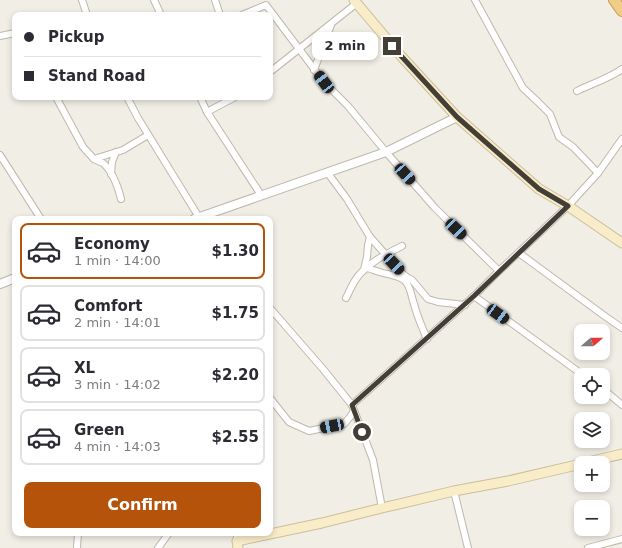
<!DOCTYPE html>
<meta charset="utf-8">
<style>
:root{--surface:#fff;--page:#f2f2f3;--text:#2b2b33;--muted:#7c7c81;--line:#e1e1e2;--accent:#b45309}
body{margin:0;font-family:"DejaVu Sans",sans-serif;background:var(--page);color:var(--text);height:100vh;display:flex;flex-direction:column;font-size:15px;white-space:nowrap}
*{box-sizing:border-box;margin:0}
p{font-size:13px;color:var(--muted)}
.icon{flex:none;width:22px;height:22px;fill:none;stroke:currentColor;stroke-width:2;stroke-linecap:round;stroke-linejoin:round}
.map{position:relative;flex:1;overflow:hidden}
.panel{position:absolute;left:12px;top:216px;width:261px;height:320px;display:flex;flex-direction:column;background:var(--surface);border-radius:8px;box-shadow:0 2px 6px #0003}
.panel>*{flex:none}
.hud{position:absolute;left:12px;top:12px;width:261px;height:88px;border-radius:8px;box-shadow:0 2px 6px #0003;display:grid;align-content:center;height:88px;padding:0 12px;background:var(--surface)}
.needle{width:26px;rotate:70deg}
.controls{position:absolute;left:574px;top:324px;display:grid;gap:8px}
.controls a{display:grid;place-items:center;width:36px;height:36px;border-radius:8px;background:var(--surface);box-shadow:0 2px 6px #0003;font-size:20px}
.end{position:absolute;width:18px;height:18px;margin:-9px;border:5px solid #433e36;background:#fff;box-shadow:0 0 0 2px #fff}
.from{border-radius:50%}
.bubble{position:absolute;height:28px;border-radius:8px;background:var(--surface);box-shadow:0 2px 6px #0003;font-size:13px;font-weight:600;line-height:28px;text-align:center}
.car{position:absolute;width:12px;height:24px;margin:-12px -6px;border-radius:5px;box-shadow:0 0 3px 1px #0007;background:linear-gradient(#222 24%,#8ab4d8 0 40%,#222 0 76%,#8ab4d8 0 86%,#222 0)}
.hud b{display:flex;align-items:center;gap:14px;height:38px;font-size:15px}
.hud b+b{border-top:1px solid var(--line)}
.hud i{width:10px;height:10px;background:var(--text)}
ul{padding:7px 0 0;list-style:none}
li{display:flex;align-items:center;gap:12px;height:56px;margin:0 8px 6px;padding:0 4px;border:2px solid var(--line);border-radius:8px}
li div{flex:1}
li b{display:block;font-size:15px}
li em{font-style:normal;font-weight:600}
li.selected{border-color:var(--accent)}
li>.icon{width:36px;height:36px;stroke-width:1.5}
.button{display:flex;gap:8px;margin-top:auto;padding:8px 12px}
.button a{flex:1;height:46px;border-radius:8px;background:var(--accent);color:#fff;font-size:16px;font-weight:600;line-height:46px;text-align:center}
.map>svg:first-child{display:block}
</style>
<div class="map">
<svg width="622" height="548" viewBox="0 0 622 548">
<rect width="100%" height="100%" fill="#f1eee6"/>
<g fill="none" stroke-linecap="round" stroke-linejoin="round">
<defs>
<g id="minor">
<polyline points="82,0 87,15"/>
<polyline points="154,0 161,15"/>
<polyline points="215,0 220,15"/>
<polyline points="475,0 523,88 538,102 550,114 559,137 573,147 598,173"/>
<polyline points="242,15 266,5 324,82 348,106 386,152 435,208 499,271"/>
<polyline points="0,36 15,33"/>
<polyline points="314,70 331,25"/>
<polyline points="270,72 357,3"/>
<path d="M577,91C591,84 610,78 622,69"/>
<polyline points="56,97 83,147 94,159 123,150 148,135"/>
<polyline points="127,97 138,118 200,219"/>
<polyline points="200,97 207,112 261,195"/>
<polyline points="207,112 235,97"/>
<polyline points="0,155 41,219"/>
<path d="M94,159C96,160 100,162 103,163C112,171 118,187 121,199"/>
<polyline points="327,172 347,199 370,237 402,273 408,278 412,280 428,299 438,302 465,305"/>
<polyline points="111,174 112,162 116,152"/>
<polyline points="519,253 606,317 622,328"/>
<path d="M367,268C374,270 381,273 388,274C394,276 400,276 405,281C411,287 411,296 414,304C417,316 422,327 427,339"/>
<polyline points="364,270 367,257 368,245 370,237"/>
<polyline points="474,296 583,375"/>
<path d="M346,298C349,292 352,285 356,279C366,264 386,254 402,246"/>
<polyline points="270,308 323,369 352,405 373,460 382,508"/>
<polyline points="603,389 622,405"/>
<polyline points="270,398 289,422 309,431 344,424 350,417 354,411"/>
<polyline points="352,405 474,296 499,271 568,206 598,173 622,139"/>
<polyline points="454,491 468,548"/>
<polyline points="237,541 237,533"/>
<polyline points="77,548 78,533"/>
<polyline points="158,548 169,533"/>
<polyline points="588,548 622,539"/>
</g>
<g id="tertiary">
<polyline points="194,219 386,152 457,117"/>
<polyline points="0,284 15,278"/>
</g>
<g id="secondary">
<polyline points="354,0 401,56 457,117 539,189 568,206 622,243"/>
<polyline points="584,463 622,454"/>
<polyline points="238,548 237,541 322,523 382,508 454,491 508,481 581,464"/>
</g>
<polyline id="trunk" points="614,0 622,11"/>
</defs>
<use href="#minor" stroke="#bfb8ad" stroke-width="8"/>
<use href="#tertiary" stroke="#bfb8ad" stroke-width="10"/>
<use href="#secondary" stroke="#ccbe9a" stroke-width="11"/>
<use href="#trunk" stroke="#cc9845" stroke-width="12"/>
<use href="#minor" stroke="#fff" stroke-width="6"/>
<use href="#tertiary" stroke="#fff" stroke-width="8"/>
<use href="#secondary" stroke="#f9ecc9" stroke-width="9"/>
<use href="#trunk" stroke="#f0ce88" stroke-width="10"/>
</g>
<g fill="none" stroke-linecap="round" stroke-linejoin="round">
<polyline stroke="#433e36" stroke-width="5" points="362,432 352,405 474,296 500,271 568,206 539,189 457,117 392,46"/>
</g>
</svg>
<div class="controls">
<a><svg class="needle" viewBox="-14 -14 28 28"><path d="M0-13l5 13h-10z" fill="#e53935"/><path d="M0 13l5-13h-10z" fill="#7c7c81"/></svg></a>
<a><svg class="icon" aria-label="locate" viewBox="0 0 24 24"><circle cx="12" cy="12" r="6"/><path d="M12 2v4M12 18v4M2 12h4M18 12h4"/></svg></a>
<a><svg class="icon" aria-label="layers" viewBox="0 0 24 24"><path d="M12 4l9 5-9 5-9-5zM3 14l9 5 9-5"/></svg></a>
<a>+</a>
<a>−</a>
</div>
<i class="end from" style="left:362px;top:432px"></i>
<i class="end" style="left:392px;top:46px"></i>
<div class="bubble" style="left:312px;top:32px;width:66px">2 min</div>
<i class="car" style="left:324px;top:82px;rotate:323deg"></i>
<i class="car" style="left:405px;top:174px;rotate:138deg"></i>
<i class="car" style="left:456px;top:229px;rotate:134deg"></i>
<i class="car" style="left:394px;top:264px;rotate:137deg"></i>
<i class="car" style="left:498px;top:314px;rotate:126deg"></i>
<i class="car" style="left:332px;top:426px;rotate:259deg"></i>
<div class="hud">
<b><i class="from"></i>Pickup</b>
<b><i></i>Stand Road</b>
</div>
<section class="panel">
<ul>
<li class="selected"><svg class="icon" aria-label="car" viewBox="0 0 24 24"><path d="M5 17H2v-5l4-1 3-4h7l3 4 3 1v5h-3M9 17h6M6 11h13"/><circle cx="7" cy="17" r="2"/><circle cx="17" cy="17" r="2"/></svg><div><b>Economy</b><p>1 min · 14:00</p></div><em>$1.30</em></li>
<li><svg class="icon" aria-label="car" viewBox="0 0 24 24"><path d="M5 17H2v-5l4-1 3-4h7l3 4 3 1v5h-3M9 17h6M6 11h13"/><circle cx="7" cy="17" r="2"/><circle cx="17" cy="17" r="2"/></svg><div><b>Comfort</b><p>2 min · 14:01</p></div><em>$1.75</em></li>
<li><svg class="icon" aria-label="car" viewBox="0 0 24 24"><path d="M5 17H2v-5l4-1 3-4h7l3 4 3 1v5h-3M9 17h6M6 11h13"/><circle cx="7" cy="17" r="2"/><circle cx="17" cy="17" r="2"/></svg><div><b>XL</b><p>3 min · 14:02</p></div><em>$2.20</em></li>
<li><svg class="icon" aria-label="car" viewBox="0 0 24 24"><path d="M5 17H2v-5l4-1 3-4h7l3 4 3 1v5h-3M9 17h6M6 11h13"/><circle cx="7" cy="17" r="2"/><circle cx="17" cy="17" r="2"/></svg><div><b>Green</b><p>4 min · 14:03</p></div><em>$2.55</em></li>
</ul>
<div class="button"><a>Confirm</a></div>
</section>
</div>
